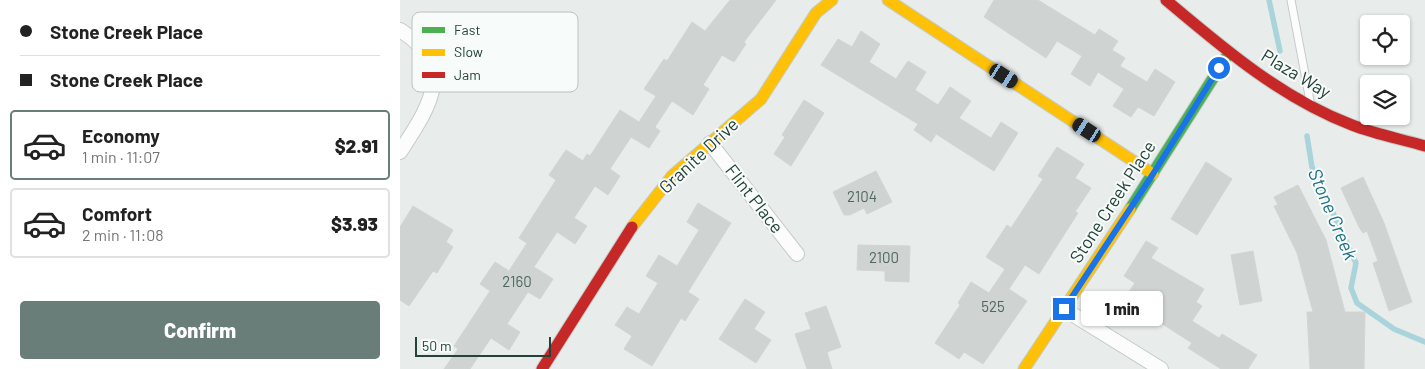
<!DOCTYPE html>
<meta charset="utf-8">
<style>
:root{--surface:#fff;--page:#f6f6f6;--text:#222;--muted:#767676;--line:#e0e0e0;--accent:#697e78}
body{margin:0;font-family:Barlow,sans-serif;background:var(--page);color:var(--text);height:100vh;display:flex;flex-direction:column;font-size:19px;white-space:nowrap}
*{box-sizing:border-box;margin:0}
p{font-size:16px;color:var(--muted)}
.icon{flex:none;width:28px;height:28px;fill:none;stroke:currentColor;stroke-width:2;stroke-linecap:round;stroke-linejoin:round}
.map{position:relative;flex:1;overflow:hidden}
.details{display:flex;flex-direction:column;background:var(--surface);width:400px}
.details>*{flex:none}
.guide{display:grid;align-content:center;height:110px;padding:0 20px;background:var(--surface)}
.tools{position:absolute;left:960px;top:15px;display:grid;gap:10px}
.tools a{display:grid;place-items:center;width:50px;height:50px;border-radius:5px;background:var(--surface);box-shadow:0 1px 4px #0004;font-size:25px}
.scale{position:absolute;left:15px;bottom:12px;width:136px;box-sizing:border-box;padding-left:5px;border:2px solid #24423a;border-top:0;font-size:14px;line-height:18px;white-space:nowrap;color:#24423a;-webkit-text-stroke:4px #f7fbf9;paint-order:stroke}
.end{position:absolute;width:22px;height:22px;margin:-11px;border:6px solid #1a73e8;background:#fff;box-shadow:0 0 0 2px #fff}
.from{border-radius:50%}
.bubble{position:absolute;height:35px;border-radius:5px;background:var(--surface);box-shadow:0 1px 4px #0004;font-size:16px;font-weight:800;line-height:35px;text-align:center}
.car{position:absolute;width:15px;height:30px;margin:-15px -8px;border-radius:6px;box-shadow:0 0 4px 1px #0007;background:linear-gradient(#222 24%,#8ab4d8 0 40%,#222 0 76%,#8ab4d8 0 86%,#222 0)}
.guide b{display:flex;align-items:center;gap:18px;height:48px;font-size:19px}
.guide b+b{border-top:1px solid var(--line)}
.guide i{width:12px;height:12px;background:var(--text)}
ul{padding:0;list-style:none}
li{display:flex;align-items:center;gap:15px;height:70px;margin:0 10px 8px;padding:0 10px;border:2px solid var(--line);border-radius:5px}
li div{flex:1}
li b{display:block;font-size:19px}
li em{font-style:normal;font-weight:800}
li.selected{border-color:var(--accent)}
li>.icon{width:45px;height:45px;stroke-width:1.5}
.cta{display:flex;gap:10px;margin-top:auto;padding:10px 20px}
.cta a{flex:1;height:58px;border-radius:5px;background:var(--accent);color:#fff;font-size:20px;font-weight:800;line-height:58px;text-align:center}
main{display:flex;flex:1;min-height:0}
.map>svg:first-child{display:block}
</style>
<main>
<section class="details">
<div class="guide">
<b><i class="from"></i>Stone Creek Place</b>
<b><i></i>Stone Creek Place</b>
</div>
<ul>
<li class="selected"><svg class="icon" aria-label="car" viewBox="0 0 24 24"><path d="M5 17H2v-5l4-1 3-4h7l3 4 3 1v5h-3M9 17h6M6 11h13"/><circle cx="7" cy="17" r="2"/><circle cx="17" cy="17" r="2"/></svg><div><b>Economy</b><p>1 min · 11:07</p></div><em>$2.91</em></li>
<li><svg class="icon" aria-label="car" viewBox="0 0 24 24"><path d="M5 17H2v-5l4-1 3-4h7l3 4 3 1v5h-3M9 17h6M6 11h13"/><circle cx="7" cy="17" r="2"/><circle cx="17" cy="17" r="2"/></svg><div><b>Comfort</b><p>2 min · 11:08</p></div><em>$3.93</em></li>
</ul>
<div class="cta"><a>Confirm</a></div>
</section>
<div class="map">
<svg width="1025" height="369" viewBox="0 0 1025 369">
<rect width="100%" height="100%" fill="#e8edeb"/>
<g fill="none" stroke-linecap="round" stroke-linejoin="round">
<g stroke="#a9d4db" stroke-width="5.5">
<polyline points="869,0 880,51"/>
<polyline points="907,136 912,167 956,263 951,288 957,303 994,329 1025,342"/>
</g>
</g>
<g fill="#cfd4d2" stroke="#d1d6d4">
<polygon points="330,0 376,0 344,42 346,44 334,62 322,55 303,85 309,89 293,115 272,101 255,127 260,131 249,148 231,137 210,169 220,176 208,195 195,186 174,218 187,226 175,244 157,232 134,267 153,279 140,299 128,292 107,324 120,332 109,350 91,338 70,369 44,369 58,349 54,346 90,291 80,284 95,262 109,271 127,243 119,238 156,180 149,175 166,150 183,161 187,154 190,156 220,110 239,122 256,96 244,89 264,59 267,61 292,22 305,31"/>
<polygon points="594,0 638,0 695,35 699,29 718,41 712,50 725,58 720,66 747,82 755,69 775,82 754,116 738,107 731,117 713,106 724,89 698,72 690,86 671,74 682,56 657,41 646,58 584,17"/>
<polygon points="461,31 480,44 469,62 496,79 508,61 526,72 515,90 538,105 550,87 571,101 559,118 591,138 601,122 618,133 594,171 536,134 531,142 514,130 518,124 421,65 438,39 452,47"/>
<polygon points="404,100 424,113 391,166 374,154 385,137 382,135"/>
<polygon points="657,147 684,164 675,178 691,188 675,212 678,213 639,274 625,265 609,289 627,301 583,364 564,352 559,359 535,343 560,305 558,303 571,282 589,293 605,269 586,257 607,225 611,228 643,179 638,176"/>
<polygon points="806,162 832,179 797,235 771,219"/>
<polygon points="476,171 492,202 467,214 464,208 450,215 444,215 433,192"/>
<polygon points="963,177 984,223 1012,302 989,311 973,263 978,261 967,231 963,233 959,227 941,188"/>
<polygon points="898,185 926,240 945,312 965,312 964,369 910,369 907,312 913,312 897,253 874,206 878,205 874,197"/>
<polygon points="298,203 331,223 288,292 299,299 285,321 281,318 252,366 224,349 232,336 215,325 227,307 239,314 258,283 246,276 259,255 277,266 299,230 287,222"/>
<polygon points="13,206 53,230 46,242 53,247 37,273 33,271 9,306 0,300 0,227"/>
<polygon points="746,241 758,248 751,258 804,289 796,302 802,306 792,321 819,338 822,334 857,355 848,369 821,369 788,348 792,343 724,299 735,283 724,276"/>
<polygon points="458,245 510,246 509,282 485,281 485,271 457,270"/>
<polygon points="853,251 862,301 840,305 831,255"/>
<polygon points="345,299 365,312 354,329 371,340 356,363 319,339"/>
<polygon points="426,306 441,347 427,352 432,369 407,369 395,334 411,329 405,313"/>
</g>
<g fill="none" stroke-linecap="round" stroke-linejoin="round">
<defs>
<polyline id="lane" points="891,0 910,101"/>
<g id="street">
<path d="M0,30C58,67 29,107 0,152"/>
<polyline points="310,143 397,254"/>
<polyline points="664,309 761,369"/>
</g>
<polyline id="fast" points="730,209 829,53"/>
<g id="slow">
<polyline points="488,0 753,174"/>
<polyline points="232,227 272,176 361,99 416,13 432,0"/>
<polyline points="624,369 730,209"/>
</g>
<g id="jam">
<path d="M766,0C823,48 881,98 952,125C975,134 1001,139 1025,146"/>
<polyline points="142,369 232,227"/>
</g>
</defs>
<use href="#lane" stroke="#c5cac8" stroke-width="9"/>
<use href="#street" stroke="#c5cac8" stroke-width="16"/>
<use href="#fast" stroke="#c3cbc8" stroke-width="13"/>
<use href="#slow" stroke="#c3cbc8" stroke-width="13"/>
<use href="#jam" stroke="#c3cbc8" stroke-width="13"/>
<use href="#lane" stroke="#fcfcfc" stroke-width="7"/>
<use href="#street" stroke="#fcfcfc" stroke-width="14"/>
<use href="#fast" stroke="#4caf50" stroke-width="11"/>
<use href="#slow" stroke="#ffc107" stroke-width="11"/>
<use href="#jam" stroke="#c62828" stroke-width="11"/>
</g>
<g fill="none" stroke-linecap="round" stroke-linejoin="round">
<polyline stroke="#1a73e8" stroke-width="6" points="664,309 753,174 819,68"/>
</g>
<g text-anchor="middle" stroke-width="4" stroke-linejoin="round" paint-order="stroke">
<g font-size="15" fill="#506761">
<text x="462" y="202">2104</text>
<text x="484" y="263">2100</text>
<text x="117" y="287">2160</text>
<text x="593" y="312">525</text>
</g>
<g font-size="18" fill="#24423a" stroke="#f7fbf9">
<text transform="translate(896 74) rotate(31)" y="6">Plaza Way</text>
<text transform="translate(299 156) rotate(-43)" y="6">Granite Drive</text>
<text transform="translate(354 199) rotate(52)" y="6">Flint Place</text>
<text transform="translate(713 202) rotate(-57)" y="6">Stone Creek Place</text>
</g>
<g font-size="19" font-style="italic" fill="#1c6f80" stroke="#f7fbf9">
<text transform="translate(933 214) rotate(67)" y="7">Stone Creek</text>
</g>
</g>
<rect x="12" y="12" width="166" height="80" rx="8" fill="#f7fbf9" stroke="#b8c4c0" stroke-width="1"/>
<rect x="22" y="27" width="23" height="6" fill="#4caf50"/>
<rect x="22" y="49" width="23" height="7" fill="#ffc107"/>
<rect x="22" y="72" width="23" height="6" fill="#c62828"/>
<g font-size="14" fill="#24423a">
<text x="54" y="35">Fast</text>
<text x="54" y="57">Slow</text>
<text x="54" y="80">Jam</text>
</g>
</svg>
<div class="tools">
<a><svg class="icon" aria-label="locate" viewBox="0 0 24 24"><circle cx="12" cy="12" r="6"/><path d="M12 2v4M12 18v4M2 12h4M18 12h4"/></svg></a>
<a><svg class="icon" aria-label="layers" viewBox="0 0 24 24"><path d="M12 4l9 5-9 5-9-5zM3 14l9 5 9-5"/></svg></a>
</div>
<div class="scale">50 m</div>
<i class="end from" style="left:819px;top:68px"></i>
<i class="end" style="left:664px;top:309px"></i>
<div class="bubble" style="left:681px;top:291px;width:82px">1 min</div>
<i class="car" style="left:604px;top:76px;rotate:123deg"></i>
<i class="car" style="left:687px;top:130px;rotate:303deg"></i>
</div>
</main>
